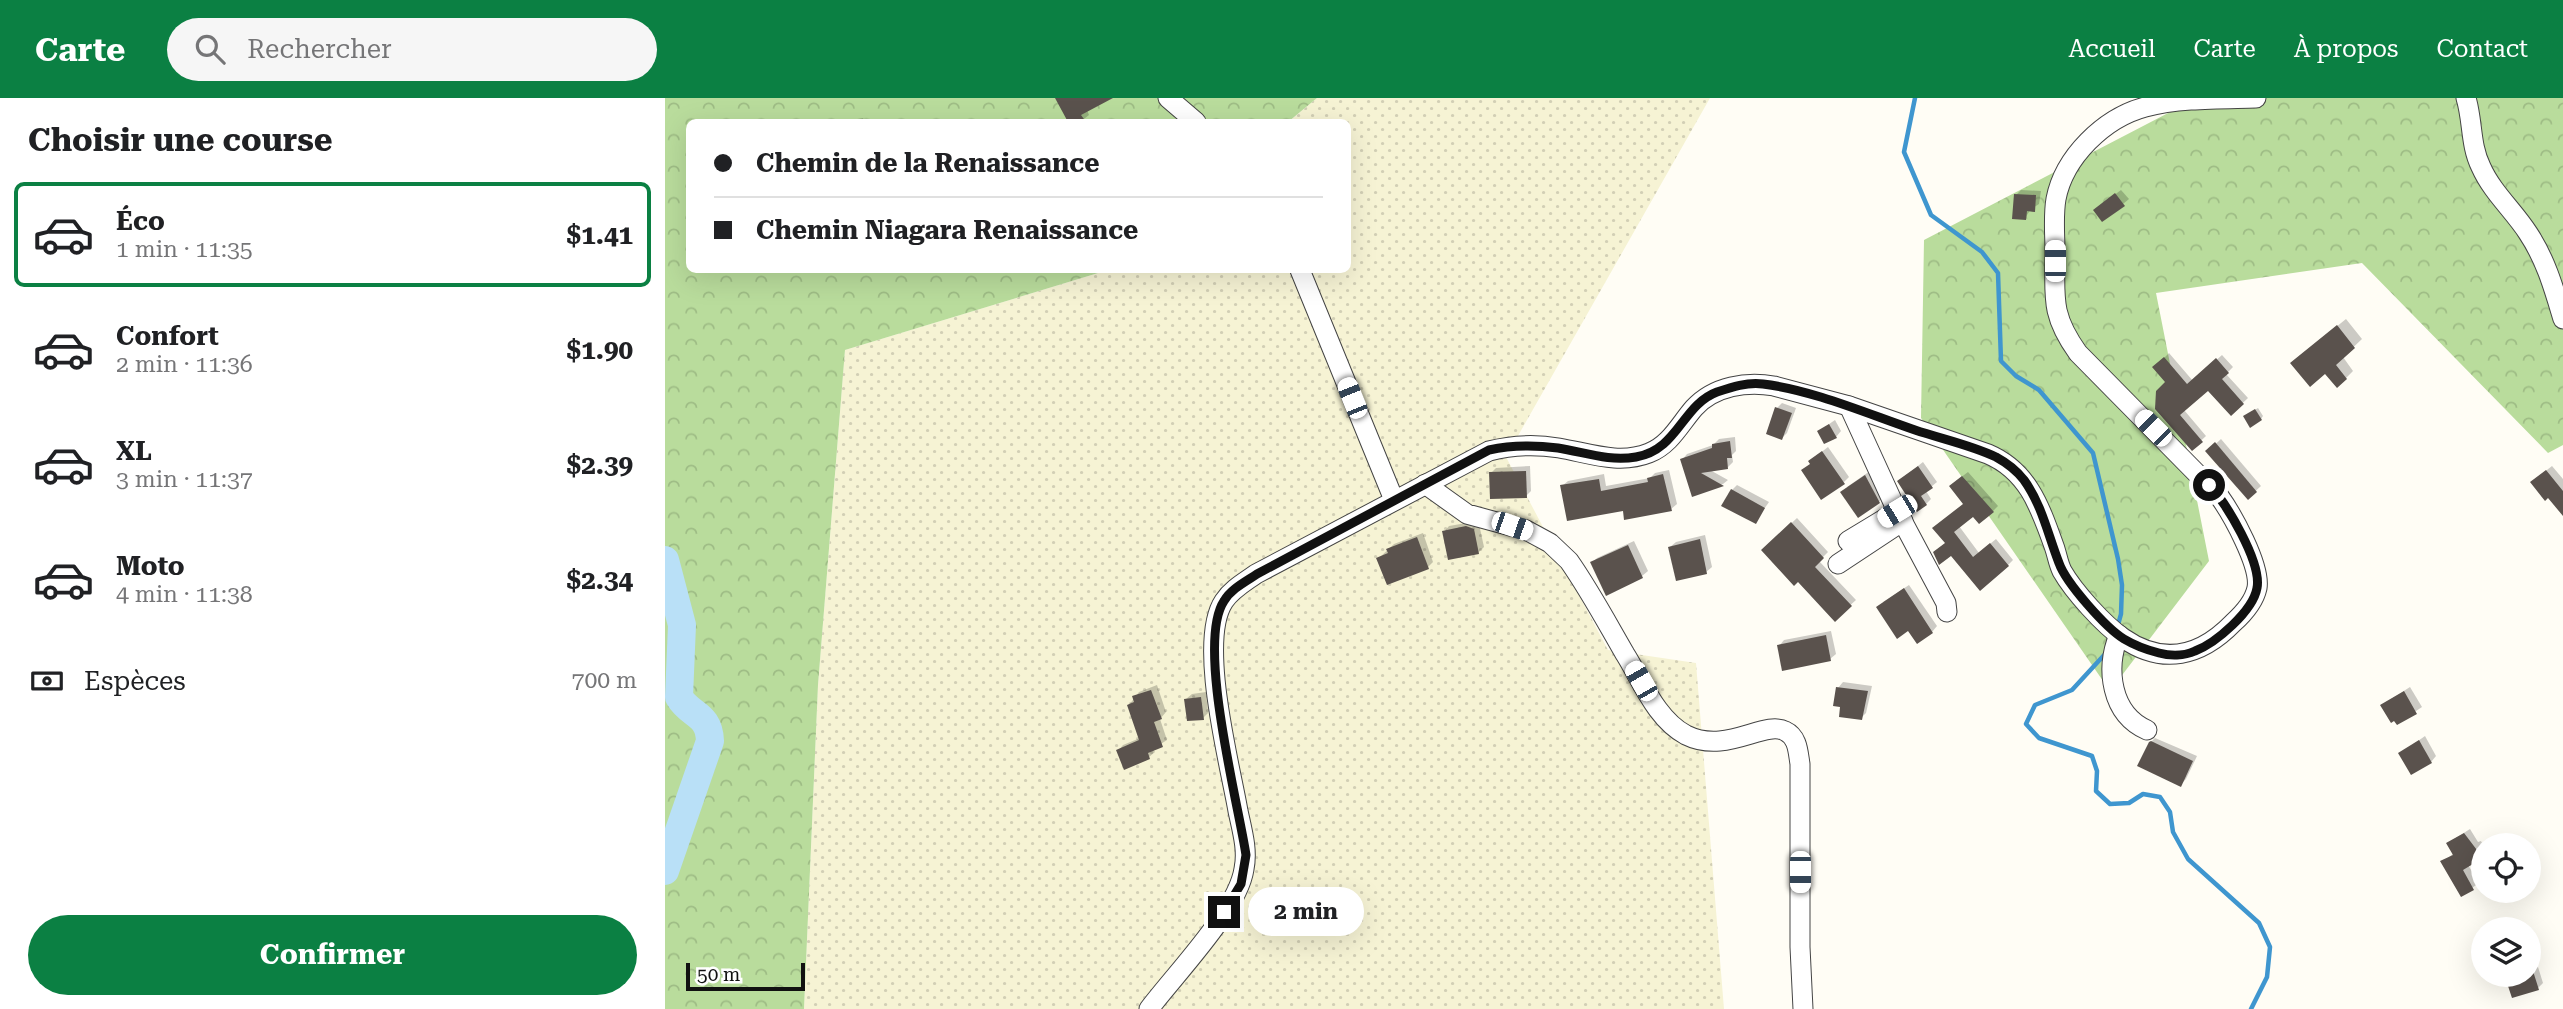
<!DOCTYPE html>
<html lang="fr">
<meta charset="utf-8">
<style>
:root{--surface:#fff;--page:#f6f6f6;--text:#202124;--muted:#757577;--line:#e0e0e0;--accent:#0b8043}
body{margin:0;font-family:"Roboto Serif",serif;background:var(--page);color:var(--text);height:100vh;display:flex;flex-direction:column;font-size:26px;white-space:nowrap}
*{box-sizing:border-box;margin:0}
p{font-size:23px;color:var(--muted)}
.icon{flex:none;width:38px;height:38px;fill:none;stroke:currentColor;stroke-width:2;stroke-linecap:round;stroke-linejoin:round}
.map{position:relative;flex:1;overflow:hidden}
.details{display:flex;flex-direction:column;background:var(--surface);width:665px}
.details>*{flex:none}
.banner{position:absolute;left:21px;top:21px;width:665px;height:154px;border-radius:10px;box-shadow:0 7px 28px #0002;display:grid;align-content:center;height:154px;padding:0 28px;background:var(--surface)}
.buttons{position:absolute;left:1806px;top:735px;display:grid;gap:14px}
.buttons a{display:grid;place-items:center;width:70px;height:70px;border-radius:50%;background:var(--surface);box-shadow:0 7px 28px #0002;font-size:35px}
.scale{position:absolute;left:21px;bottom:18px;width:119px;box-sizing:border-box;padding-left:7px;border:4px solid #111;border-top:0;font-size:19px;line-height:24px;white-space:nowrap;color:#111;-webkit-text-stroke:5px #fff;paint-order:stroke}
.end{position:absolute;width:32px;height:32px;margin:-16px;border:9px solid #111;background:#fff;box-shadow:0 0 0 4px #fff}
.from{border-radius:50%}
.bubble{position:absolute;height:49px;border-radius:24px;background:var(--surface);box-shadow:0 7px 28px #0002;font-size:23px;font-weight:700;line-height:49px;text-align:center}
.car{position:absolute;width:21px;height:42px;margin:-21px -10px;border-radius:9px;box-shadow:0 0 5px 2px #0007;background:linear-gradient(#fff 24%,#345 0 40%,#fff 0 76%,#345 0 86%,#fff 0)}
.banner b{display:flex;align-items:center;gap:24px;height:66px;font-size:26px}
.banner b+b{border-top:2px solid var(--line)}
.banner i{width:18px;height:18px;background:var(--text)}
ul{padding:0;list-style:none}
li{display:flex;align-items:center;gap:21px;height:105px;margin:0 14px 10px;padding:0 14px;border:4px solid transparent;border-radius:10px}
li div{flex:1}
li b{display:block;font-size:26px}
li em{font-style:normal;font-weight:700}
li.active{border-color:var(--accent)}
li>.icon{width:63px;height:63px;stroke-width:1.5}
h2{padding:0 28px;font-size:32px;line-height:84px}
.pay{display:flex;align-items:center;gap:18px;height:77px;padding:0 28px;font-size:26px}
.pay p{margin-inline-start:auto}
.cta{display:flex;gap:14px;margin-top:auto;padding:14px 28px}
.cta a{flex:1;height:80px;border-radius:42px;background:var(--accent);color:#fff;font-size:28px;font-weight:700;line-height:80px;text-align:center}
header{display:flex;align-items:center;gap:42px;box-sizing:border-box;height:98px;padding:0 35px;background:var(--accent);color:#fff}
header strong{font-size:33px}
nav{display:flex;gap:38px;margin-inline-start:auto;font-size:24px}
.search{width:490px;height:63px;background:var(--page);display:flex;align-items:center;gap:18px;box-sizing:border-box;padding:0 24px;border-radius:38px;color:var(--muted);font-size:26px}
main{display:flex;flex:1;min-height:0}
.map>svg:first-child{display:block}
</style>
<header>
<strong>Carte</strong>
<div class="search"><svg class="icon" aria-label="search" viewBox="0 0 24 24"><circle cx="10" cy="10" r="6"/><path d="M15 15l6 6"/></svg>Rechercher</div>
<nav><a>Accueil</a><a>Carte</a><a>À propos</a><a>Contact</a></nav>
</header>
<main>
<section class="details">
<h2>Choisir une course</h2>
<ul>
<li class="active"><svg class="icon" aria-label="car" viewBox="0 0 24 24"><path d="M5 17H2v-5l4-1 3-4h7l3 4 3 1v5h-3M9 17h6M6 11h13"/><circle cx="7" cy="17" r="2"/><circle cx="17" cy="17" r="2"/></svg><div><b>Éco</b><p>1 min · 11:35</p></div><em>$1.41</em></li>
<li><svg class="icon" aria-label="car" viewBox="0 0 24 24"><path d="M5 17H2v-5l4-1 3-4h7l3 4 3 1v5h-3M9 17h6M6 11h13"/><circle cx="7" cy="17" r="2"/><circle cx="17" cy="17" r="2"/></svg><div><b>Confort</b><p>2 min · 11:36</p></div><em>$1.90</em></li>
<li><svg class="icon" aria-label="car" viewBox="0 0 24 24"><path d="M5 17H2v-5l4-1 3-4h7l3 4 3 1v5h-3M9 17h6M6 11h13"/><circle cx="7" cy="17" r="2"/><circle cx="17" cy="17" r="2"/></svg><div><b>XL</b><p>3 min · 11:37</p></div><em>$2.39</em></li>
<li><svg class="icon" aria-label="car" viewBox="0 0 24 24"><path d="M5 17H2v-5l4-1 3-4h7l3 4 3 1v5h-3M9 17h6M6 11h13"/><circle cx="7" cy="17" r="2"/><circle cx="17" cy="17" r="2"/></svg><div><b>Moto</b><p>4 min · 11:38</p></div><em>$2.34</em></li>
</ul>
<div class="pay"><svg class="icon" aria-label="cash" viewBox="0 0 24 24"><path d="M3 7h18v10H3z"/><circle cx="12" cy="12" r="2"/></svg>Espèces<p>700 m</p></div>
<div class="cta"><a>Confirmer</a></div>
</section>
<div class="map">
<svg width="1898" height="911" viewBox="0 0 1898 911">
<defs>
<pattern id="farmland-dots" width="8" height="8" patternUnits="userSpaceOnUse" patternTransform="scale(1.75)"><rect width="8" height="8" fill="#f6f3d4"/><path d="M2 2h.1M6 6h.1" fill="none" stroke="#d2cfb5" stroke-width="1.8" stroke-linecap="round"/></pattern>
<pattern id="forest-crowns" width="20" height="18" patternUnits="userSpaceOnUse" patternTransform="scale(1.75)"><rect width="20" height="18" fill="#b9dc9c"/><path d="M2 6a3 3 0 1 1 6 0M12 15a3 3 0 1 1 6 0" fill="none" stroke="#9ebc85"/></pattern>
</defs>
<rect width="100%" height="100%" fill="#fffdf5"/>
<polygon fill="url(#farmland-dots)" points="652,0 1045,0 841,359 943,552 1031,565 1059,911 139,911 153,587 180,252 443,172 682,172 682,24 623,24"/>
<g fill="url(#forest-crowns)">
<polygon points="0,0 652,0 623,24 24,24 24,172 443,172 180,252 153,587 139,911 0,911"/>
<polygon points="1532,0 1898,0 1898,347 1883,355 1697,165 1491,195 1544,463 1445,593 1256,320 1259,142"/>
</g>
<g fill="#0003">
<polygon points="398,0 439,0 422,12 424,17 415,24 405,24 394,4"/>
<polygon points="198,20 199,24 175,24"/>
<polygon points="1356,92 1376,93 1374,106 1366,111 1360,120 1351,97"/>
<polygon points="1456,92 1464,101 1458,106 1436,107"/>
<polygon points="1681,221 1697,241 1678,259 1688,273 1681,280 1660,273 1635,258"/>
<polygon points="1504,255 1528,283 1557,257 1568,269 1561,276 1583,300 1566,316 1543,291 1519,312 1541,338 1527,351 1503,284 1490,269"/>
<polygon points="1117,305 1131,310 1122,335 1117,340 1112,310"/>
<polygon points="1593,310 1598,318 1596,321 1583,316"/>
<polygon points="1170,322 1176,333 1171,339 1154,333"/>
<polygon points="1070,339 1071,353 1067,357 1068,364 1063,369 1045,372 1063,382 1058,386 1028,396 1017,362 1022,356 1048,347 1054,341"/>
<polygon points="1556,341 1596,388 1583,400 1542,354"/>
<polygon points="1163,349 1184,379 1179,384 1145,363"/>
<polygon points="1258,364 1272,384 1261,393 1266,401 1261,406 1234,383"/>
<polygon points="865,368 866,393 861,398 826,375 831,370"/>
<polygon points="1887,368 1898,381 1898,415 1873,379"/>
<polygon points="1004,372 1012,406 1006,411 959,411 897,388 903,383 939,376 941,388 985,380 990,375"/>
<polygon points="1205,373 1219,398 1214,404 1182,389"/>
<polygon points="1303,374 1333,408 1328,413 1308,416 1294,428 1314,455 1331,441 1348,462 1343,467 1286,456 1282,445 1300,405 1291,383"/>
<polygon points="1072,387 1104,404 1090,424 1067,392"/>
<polygon points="1132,420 1163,454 1154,463 1191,502 1170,521 1133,482 1098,452"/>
<polygon points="807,424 814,426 819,449 813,455 779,434 784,428"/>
<polygon points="758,435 768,464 763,469 713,461 729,446"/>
<polygon points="1040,437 1047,469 1041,474 1005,449 1011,444"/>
<polygon points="969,443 983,473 977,478 941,495 927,465 932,460"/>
<polygon points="1244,487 1272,528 1267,534 1218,504"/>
<polygon points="1166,533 1171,556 1165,561 1114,548 1119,542"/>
<polygon points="1178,584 1207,588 1201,615 1196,620 1177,607 1173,590"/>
<polygon points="492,587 501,614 495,621 502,642 488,651 490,654 484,659 453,653 458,647 475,640 464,607 474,594"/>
<polygon points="1745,589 1757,609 1733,625 1717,607"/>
<polygon points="541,594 543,615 538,620 521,601 527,596"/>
<polygon points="1760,638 1771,658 1766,664 1736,655"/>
<polygon points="1490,640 1532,658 1521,681 1516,686 1485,645"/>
<polygon points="1805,731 1813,744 1816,743 1818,747 1818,757 1803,767 1814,785 1797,797 1778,764 1789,755 1783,745"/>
<polygon points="1873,869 1878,885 1873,890 1843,882 1848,877 1864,877 1864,872"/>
</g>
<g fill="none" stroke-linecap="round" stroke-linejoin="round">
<g stroke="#3f96cf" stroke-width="4.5">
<polyline points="1250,0 1239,54 1266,117 1317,154 1333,175 1336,263 1351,278 1374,292 1428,355 1453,461 1457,487 1456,516 1453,527"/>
<polyline points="1441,555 1407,592 1370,607 1361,626 1374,640 1427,658 1432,673 1431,693 1445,706 1464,705 1478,696 1495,699 1505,714 1508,734 1523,761 1594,825 1605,849 1602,879 1586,911"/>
</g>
<path stroke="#b9e0f7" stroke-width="28" d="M0,462L17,527L14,599C25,618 44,615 45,643L0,773"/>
</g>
<g fill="#5a524d">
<polygon points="390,0 448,0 416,17 421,24 403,24"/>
<polygon points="1450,95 1460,108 1437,124 1428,112"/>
<polygon points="1349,96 1371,97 1370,114 1362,113 1361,122 1347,121"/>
<polygon points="1672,227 1690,250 1671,267 1682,281 1672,290 1660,276 1645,289 1625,265"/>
<polygon points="1499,259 1522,286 1551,260 1564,275 1557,281 1579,306 1566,318 1543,293 1515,317 1538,344 1527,353 1490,311 1491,293 1500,284 1487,269"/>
<polygon points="1110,309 1127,315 1117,342 1101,336"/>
<polygon points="1590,311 1597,322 1585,330 1578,318"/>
<polygon points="1164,326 1172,340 1159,346 1152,333"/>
<polygon points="1065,343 1067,360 1062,360 1063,371 1036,375 1059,388 1027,399 1015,361 1047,350 1047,346"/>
<polygon points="1550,344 1592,394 1583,402 1540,353"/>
<polygon points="1157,353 1180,386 1156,402 1136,372 1145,366 1143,363"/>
<polygon points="1253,368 1268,390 1256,398 1262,407 1252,414 1232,383"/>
<polygon points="1881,372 1898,393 1898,418 1883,400 1880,403 1865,384"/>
<polygon points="861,373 862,400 825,401 824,374"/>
<polygon points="998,376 1007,413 959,422 958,413 902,423 895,387 934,381 936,393 983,384 982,380"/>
<polygon points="1200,377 1215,405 1193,420 1175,394"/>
<polygon points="1297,378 1329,414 1314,426 1308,419 1289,434 1308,459 1325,445 1344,468 1315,493 1286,458 1274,467 1268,454 1280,445 1267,430 1298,406 1284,388"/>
<polygon points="1066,391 1100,410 1091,426 1056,408"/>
<polygon points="1126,424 1159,460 1150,469 1187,508 1170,524 1133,484 1129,488 1096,452"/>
<polygon points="801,428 809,431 814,456 783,462 777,433"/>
<polygon points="752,439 764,471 722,487 711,460 723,455 721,451"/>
<polygon points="1035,441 1042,476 1011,483 1003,449"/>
<polygon points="963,447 978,480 941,498 925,464"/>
<polygon points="1239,490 1268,535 1252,546 1243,533 1232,541 1211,509"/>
<polygon points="1161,537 1166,563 1117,573 1112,547"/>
<polygon points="1171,589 1203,593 1197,622 1174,619 1175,609 1168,608"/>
<polygon points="486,592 497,621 489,624 498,649 483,655 485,661 459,672 451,652 474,642 462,607 469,604 467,598"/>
<polygon points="1739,593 1752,616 1732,627 1729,623 1726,625 1715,607"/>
<polygon points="536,599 539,622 522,623 519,601"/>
<polygon points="1754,642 1767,665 1746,677 1733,655"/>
<polygon points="1486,643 1528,663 1516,689 1472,668 1484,644"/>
<polygon points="1799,735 1818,760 1798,772 1809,792 1796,799 1775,763 1788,757 1781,745"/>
<polygon points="1868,873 1874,892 1847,900 1841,882 1864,877 1864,874"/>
</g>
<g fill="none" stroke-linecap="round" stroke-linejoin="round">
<defs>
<g id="minor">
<polyline points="503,0 531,24"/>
<path d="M1801,0C1808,23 1805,47 1816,69C1827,94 1849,113 1863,135C1881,162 1889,191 1898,221"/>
<polyline points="635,172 729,402"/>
<polyline points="1184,308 1232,413 1281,505 1282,514"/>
<path d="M760,386L802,416L861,432L885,445L904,463C925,493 942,525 960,556C977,583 991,621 1021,637C1061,657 1099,622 1120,633C1133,639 1133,654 1135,666V849L1138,911"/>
<polyline points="1183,443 1221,420"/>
<polyline points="1173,466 1238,423"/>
<path d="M1454,537C1440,571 1446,616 1482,632"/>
<path d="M484,911C511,875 573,812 579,771C583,752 577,732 573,713C565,666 532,543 559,503C567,491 580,484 591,476L824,353C847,347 870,346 894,350C924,355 954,367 984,355C1005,347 1015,326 1029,310C1049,288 1082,283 1109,288L1184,308L1323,356C1363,373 1375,409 1389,448C1392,456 1393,465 1397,473C1409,494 1439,527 1458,540C1498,568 1536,558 1568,525C1578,516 1589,504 1592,490C1596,468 1567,416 1554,398L1413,255C1385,216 1390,199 1390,154C1390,137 1388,118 1391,101C1399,59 1439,20 1480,9C1515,0 1555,1 1591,0"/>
</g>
</defs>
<use href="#minor" stroke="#444" stroke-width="21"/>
<use href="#minor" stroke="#fff" stroke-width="19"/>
</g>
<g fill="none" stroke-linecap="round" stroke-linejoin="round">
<path stroke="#111" stroke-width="9" d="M559,814L576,786L581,757C573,704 531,545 559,503C566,491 580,484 592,476L824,352C847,347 869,347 893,350C919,354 944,364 971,359C1013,352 1017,307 1052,294C1067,289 1082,284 1098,286C1148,292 1203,316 1250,332C1277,341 1306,347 1331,359C1342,365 1352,373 1359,382C1377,407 1383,437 1394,465C1401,485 1441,530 1459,541C1469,547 1482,552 1494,555C1505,558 1519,558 1530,553C1551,545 1588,513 1592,490C1597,465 1561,404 1544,387"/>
</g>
</svg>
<div class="buttons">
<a><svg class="icon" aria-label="locate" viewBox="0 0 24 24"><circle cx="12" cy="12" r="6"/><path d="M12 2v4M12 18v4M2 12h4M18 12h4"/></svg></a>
<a><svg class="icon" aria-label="layers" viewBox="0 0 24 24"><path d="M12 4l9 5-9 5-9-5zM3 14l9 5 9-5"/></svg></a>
</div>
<div class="scale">50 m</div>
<i class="end from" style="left:1544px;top:387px"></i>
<i class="end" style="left:559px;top:814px"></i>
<div class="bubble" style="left:583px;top:789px;width:116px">2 min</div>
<i class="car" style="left:1390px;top:163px;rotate:0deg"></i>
<i class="car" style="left:687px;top:300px;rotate:338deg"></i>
<i class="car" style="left:1488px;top:330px;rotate:315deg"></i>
<i class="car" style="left:1232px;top:413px;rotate:239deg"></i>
<i class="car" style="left:847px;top:428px;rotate:109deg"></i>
<i class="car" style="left:976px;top:583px;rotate:330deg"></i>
<i class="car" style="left:1135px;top:774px;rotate:180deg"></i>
<div class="banner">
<b><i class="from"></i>Chemin de la Renaissance</b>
<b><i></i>Chemin Niagara Renaissance</b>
</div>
</div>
</main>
